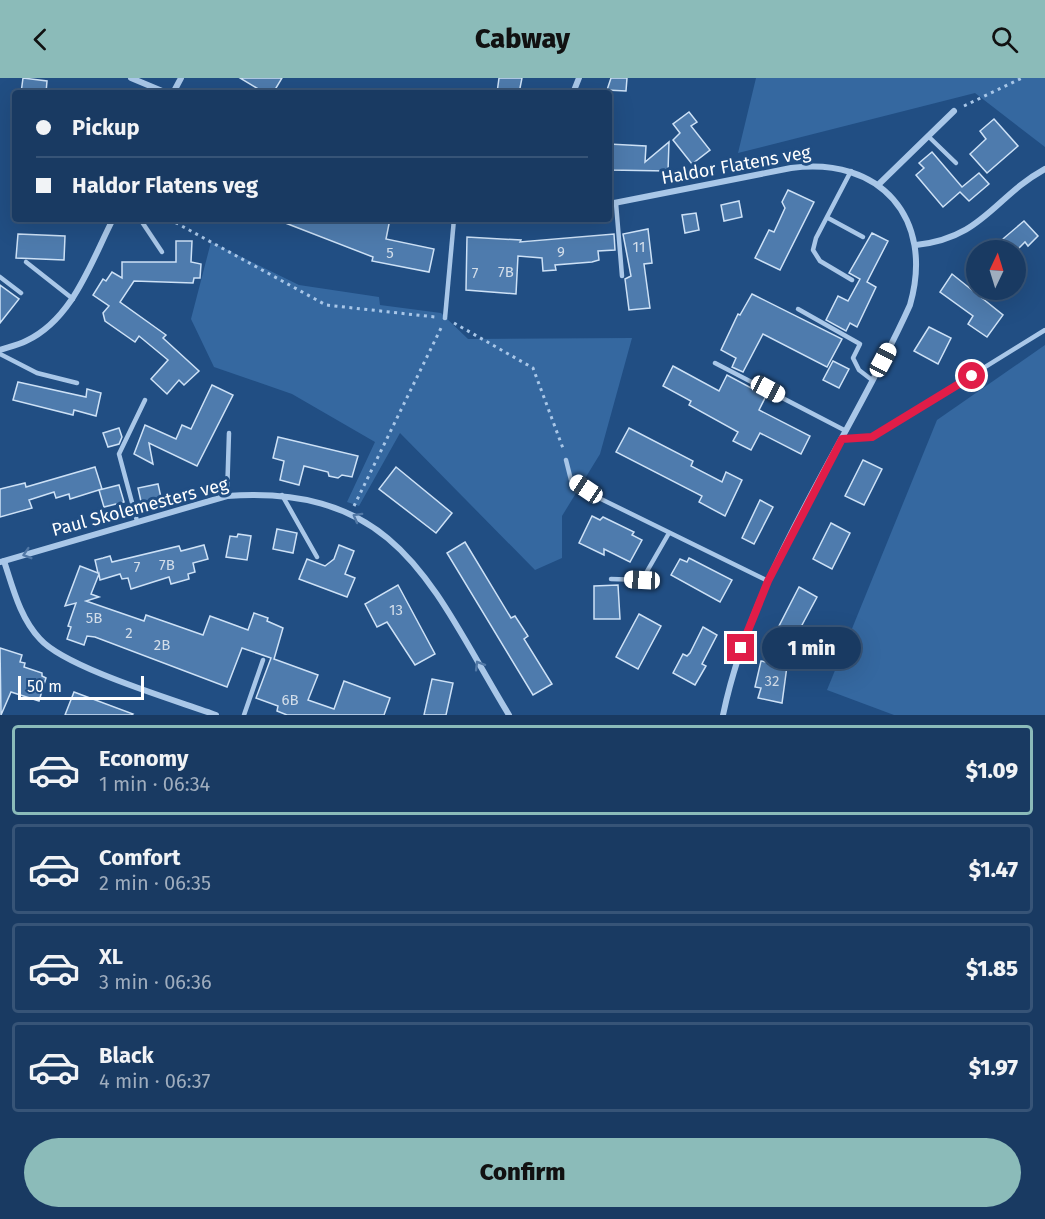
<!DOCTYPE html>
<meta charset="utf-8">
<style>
:root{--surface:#193a62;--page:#26456b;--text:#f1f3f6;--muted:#9fadbe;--line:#375477;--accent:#8bbbb9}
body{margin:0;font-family:"Fira Sans",sans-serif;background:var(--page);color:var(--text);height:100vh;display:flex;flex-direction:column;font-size:22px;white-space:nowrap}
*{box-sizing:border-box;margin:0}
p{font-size:20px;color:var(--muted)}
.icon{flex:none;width:33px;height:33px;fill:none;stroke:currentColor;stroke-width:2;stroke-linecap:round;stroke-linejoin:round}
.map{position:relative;height:637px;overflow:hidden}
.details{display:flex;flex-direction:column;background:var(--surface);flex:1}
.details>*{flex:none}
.banner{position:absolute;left:12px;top:12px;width:600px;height:132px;border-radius:6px;box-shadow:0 6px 24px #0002,0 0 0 2px var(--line);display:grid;align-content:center;height:132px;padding:0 24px;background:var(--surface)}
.needle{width:39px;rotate:4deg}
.fabs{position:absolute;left:966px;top:162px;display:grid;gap:12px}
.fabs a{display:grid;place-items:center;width:60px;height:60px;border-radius:50%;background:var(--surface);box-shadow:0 6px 24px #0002,0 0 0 2px var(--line);font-size:30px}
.scale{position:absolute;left:18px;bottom:15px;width:126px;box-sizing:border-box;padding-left:6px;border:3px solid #fff;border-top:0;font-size:16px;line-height:21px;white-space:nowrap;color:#fff;-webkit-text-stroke:4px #214e83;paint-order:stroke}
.end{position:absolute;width:27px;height:27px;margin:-14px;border:8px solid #e11d48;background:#fff;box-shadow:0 0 0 3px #fff}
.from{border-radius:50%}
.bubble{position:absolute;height:42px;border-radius:21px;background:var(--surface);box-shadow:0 6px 24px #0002,0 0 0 2px var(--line);font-size:20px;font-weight:800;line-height:42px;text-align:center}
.car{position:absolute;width:18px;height:36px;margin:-18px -9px;border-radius:8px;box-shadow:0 0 4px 2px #0007;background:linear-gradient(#fff 24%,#345 0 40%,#fff 0 76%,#345 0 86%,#fff 0)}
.banner b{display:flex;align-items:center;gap:21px;height:57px;font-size:22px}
.banner b+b{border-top:2px solid var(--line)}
.banner i{width:15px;height:15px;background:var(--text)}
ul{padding:10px 0 0;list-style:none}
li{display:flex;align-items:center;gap:18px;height:90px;margin:0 12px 9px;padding:0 12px;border:3px solid var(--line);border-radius:6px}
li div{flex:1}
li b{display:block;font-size:22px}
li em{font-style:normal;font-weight:800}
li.on{border-color:var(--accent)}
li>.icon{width:54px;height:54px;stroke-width:1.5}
.primary-button{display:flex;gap:12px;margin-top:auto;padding:12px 24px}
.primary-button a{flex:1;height:69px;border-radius:36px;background:var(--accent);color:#111;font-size:24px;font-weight:800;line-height:69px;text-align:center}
header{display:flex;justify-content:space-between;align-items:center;height:78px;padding:0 24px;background:var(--accent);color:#111;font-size:27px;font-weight:800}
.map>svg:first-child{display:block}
</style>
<header><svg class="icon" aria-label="back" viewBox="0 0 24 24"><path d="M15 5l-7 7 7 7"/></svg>Cabway<svg class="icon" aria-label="search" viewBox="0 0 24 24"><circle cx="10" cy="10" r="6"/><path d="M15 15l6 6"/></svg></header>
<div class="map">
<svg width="1045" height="637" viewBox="0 0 1045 637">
<rect width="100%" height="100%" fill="#214e83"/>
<g fill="#3568a0">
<polygon points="756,0 1045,0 1045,69 975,15 738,75"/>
<polygon points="211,164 299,207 379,219 380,227 441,235 468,261 632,260 600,376 562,438 562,480 535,492 400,355 359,428 347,424 375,364 292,316 214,289 191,241"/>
<polygon points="1045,267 1045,637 894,637 827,612 937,342"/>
</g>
<g fill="#4e7bad" stroke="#cde1f6" stroke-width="1.5">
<polygon points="23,0 47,3 46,15 21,15"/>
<polygon points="240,0 282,0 273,15 265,15"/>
<polygon points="499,0 522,0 519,15 497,15"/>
<polygon points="611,0 627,0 626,13 607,12"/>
<polygon points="689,34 697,44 691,48 710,72 692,86 673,62 680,55 673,46"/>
<polygon points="994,41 1018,68 987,95 970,76 986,61 980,53"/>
<polygon points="669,64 668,93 609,92 609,66 646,68 645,84"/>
<polygon points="932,74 962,109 979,95 989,106 969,123 960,114 943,129 916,97 924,90 919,85"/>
<polygon points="788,112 814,124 780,192 755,180 769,152 774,154 785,130 782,124"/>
<polygon points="739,123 742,139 724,143 721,127"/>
<polygon points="696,135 699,152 685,155 682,137"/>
<polygon points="275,141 322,141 330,144 332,141 390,141 386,161 434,171 429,194 372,183 373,179"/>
<polygon points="1024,143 1038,158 1028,168 1025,164 1017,172 990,172"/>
<polygon points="648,151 652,185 644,186 650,230 629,232 625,201 631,198 623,156"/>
<polygon points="872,155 888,163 867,204 876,209 857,249 850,245 846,253 826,242 838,218 848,223 860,201 849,195"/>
<polygon points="18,156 65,158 64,182 16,180"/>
<polygon points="614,156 615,172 598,173 599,182 592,184 555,187 556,192 543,193 542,180 518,178 516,216 466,212 467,159 521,162 520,164"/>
<polygon points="176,163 192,163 191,184 201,186 200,200 194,200 193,205 134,203 120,224 166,257 163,260 199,293 184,307 179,302 167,316 151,301 168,282 139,258 135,264 105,243 103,235 109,228 93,217 103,201 106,203 112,194 122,200 122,184 176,184"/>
<polygon points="952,196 1003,237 987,259 968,246 973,238 940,214"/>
<polygon points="0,207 19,221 0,245"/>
<polygon points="752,216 842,261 827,289 763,256 743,294 732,289 736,280 721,272 738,236 740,237"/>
<polygon points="929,249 951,260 938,286 914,273"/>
<polygon points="833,283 849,291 839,310 823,302"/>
<polygon points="673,288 719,313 727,297 766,318 759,332 810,358 801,376 760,355 751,372 733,363 738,354 689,327 691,323 663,308"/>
<polygon points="18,304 86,319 87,311 101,315 96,338 74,332 73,337 13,322"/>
<polygon points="212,307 233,317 197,388 149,365 153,386 134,376 145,347 176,361 182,347 191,351"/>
<polygon points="119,350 122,359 119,366 108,369 103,355"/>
<polygon points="629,350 693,383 691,388 722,404 726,394 742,402 725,438 699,424 702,418 616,374"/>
<polygon points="278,359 358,378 352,399 342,397 338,400 329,398 328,394 304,388 299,407 280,402 284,383 273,380"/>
<polygon points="863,382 882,391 864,427 845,418"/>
<polygon points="95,389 102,411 70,421 69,416 56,420 54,414 29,422 32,430 0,439 0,411 25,405 26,409"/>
<polygon points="396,389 452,435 436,455 379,411"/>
<polygon points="158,406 162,424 142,428 138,410"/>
<polygon points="119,407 124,424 104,429 99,412"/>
<polygon points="760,422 773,429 754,466 742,460"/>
<polygon points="592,438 600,442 603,439 634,454 632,457 642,462 630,484 604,471 604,477 579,465"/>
<polygon points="831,445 850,455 832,491 813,481"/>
<polygon points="277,451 297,455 293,475 273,471"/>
<polygon points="238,456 251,458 247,482 226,479 230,458 237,459"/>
<polygon points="465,464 511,540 515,538 528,558 524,561 552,606 533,617 447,475"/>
<polygon points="204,467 208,481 193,485 195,494 188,496 189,501 171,506 169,499 131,511 128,500 122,501 120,496 100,502 99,496 91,516 99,519 86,523 144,543 146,537 203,557 210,538 248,552 254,535 268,540 267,543 283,550 274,581 318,597 308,622 334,631 344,603 390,620 384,637 287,637 277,633 278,628 256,620 271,580 242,570 227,609 95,559 87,558 84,567 67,561 71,549 68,548 76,525 65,528 80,488 98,495 95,482 103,480 110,478 112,484 179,468 181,473"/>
<polygon points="339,467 354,473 345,496 355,500 347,519 299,501 307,481 325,488 334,481"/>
<polygon points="689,480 732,502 720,524 671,497 680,481 687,484"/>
<polygon points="398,507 435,576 415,587 387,544 377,549 365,526"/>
<polygon points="618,507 620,541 594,541 594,508"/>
<polygon points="799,509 817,519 795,560 782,552 783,550 779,548"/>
<polygon points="639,536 661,548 638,591 616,579"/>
<polygon points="703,549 717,557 702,586 706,588 695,607 673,595 683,576 687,578 690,575"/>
<polygon points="0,570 22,577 20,584 25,585 24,589 42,595 42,598 46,600 39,623 11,614 1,637"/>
<polygon points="761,583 787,588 782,625 758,620 761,610 755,609"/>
<polygon points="432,601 453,605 446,637 424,637"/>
<polygon points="74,614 133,636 132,637 65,637"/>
</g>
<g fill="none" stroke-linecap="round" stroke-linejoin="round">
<g stroke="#a9c7e8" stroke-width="3" stroke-dasharray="3 4.5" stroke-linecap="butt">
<polyline points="964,28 1022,0"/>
<polyline points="169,141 326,227 435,239"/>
<polyline points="454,245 533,290 564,373"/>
<polyline points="354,428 442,248"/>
</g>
<g stroke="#a9c7e8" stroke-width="4.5">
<polyline points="928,58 956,85"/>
<polyline points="851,93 816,160 813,172 820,183 852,202"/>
<polyline points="616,125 622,198"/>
<polyline points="828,140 863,159"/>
<polyline points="140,141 162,174"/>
<polyline points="26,184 73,221"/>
<polyline points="0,199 21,215"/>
<polyline points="798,231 860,266 853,280 859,292 872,302"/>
<polyline points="445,240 454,141"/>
<polyline points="0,276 37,295 77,305"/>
<polyline points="715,285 846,353"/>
<polyline points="842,361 872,359 1045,252"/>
<polyline points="566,382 571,402 601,421 768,503"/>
<polyline points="282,417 317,479"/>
<polyline points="227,418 229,355"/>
<polyline points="137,443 119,376 145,322"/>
<polyline points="611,501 642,502 669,455"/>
<polyline points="244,637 263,582"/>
</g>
<g stroke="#a9c7e8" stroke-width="6">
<polyline points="131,0 167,15"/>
<polyline points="173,15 181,0"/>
<polyline points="573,15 579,0"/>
<polyline points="878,107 954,33"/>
<path d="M609,126L791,90C880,78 935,140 910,227C849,363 754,489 723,637"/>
<path d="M916,167C983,160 994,119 1045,91"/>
<path d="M0,272C9,269 18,267 26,263C73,241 91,184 113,141"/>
<path d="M4,483C13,510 20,540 40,561C66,590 175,622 216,637"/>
<path d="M0,484L227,418C400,406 432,510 509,637"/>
</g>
</g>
<defs><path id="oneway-chevron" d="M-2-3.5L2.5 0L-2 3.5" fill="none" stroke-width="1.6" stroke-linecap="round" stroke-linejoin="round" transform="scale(1.5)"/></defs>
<g stroke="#5178a6">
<use href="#oneway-chevron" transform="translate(357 439) rotate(-151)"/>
<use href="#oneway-chevron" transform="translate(27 476) rotate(163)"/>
<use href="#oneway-chevron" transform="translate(479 587) rotate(-121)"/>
</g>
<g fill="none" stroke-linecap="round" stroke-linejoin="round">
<polyline stroke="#e11d48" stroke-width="8" points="741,570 768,503 842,361 872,359 972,298"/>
</g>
<g text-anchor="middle" stroke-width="6" stroke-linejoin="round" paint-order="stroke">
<g font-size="15" fill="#d3deea">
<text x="639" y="174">11</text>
<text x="561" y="179">9</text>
<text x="390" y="180">5</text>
<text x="506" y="199">7B</text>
<text x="475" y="200">7</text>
<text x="167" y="492">7B</text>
<text x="137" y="494">7</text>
<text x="396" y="537">13</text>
<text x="94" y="545">5B</text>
<text x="129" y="560">2</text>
<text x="162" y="572">2B</text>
<text x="772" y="608">32</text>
<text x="290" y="627">6B</text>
</g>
<g font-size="18" fill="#fff" stroke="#214e83">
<text transform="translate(736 87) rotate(-10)" y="6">Haldor Flatens veg</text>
<text transform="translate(140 429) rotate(-15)" y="6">Paul Skolemesters veg</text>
</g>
</g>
</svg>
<div class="fabs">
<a><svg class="needle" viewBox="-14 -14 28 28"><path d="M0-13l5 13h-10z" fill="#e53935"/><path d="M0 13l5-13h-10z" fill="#9fadbe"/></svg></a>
</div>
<div class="scale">50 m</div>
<i class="end from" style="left:972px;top:298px"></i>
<i class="end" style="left:741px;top:570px"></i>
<div class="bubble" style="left:762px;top:549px;width:99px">1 min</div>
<i class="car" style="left:883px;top:282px;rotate:28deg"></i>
<i class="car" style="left:768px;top:311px;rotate:118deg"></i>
<i class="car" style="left:586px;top:411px;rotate:304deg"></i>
<i class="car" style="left:642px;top:502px;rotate:273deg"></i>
<div class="banner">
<b><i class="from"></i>Pickup</b>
<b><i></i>Haldor Flatens veg</b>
</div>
</div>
<section class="details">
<ul>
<li class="on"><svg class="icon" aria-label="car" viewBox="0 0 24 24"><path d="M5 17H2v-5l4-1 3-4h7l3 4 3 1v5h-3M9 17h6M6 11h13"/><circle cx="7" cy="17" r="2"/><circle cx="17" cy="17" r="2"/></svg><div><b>Economy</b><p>1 min · 06:34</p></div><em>$1.09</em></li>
<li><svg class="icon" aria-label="car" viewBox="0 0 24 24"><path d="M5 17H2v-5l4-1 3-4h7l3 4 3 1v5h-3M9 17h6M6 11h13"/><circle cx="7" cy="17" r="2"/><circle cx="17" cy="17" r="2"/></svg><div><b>Comfort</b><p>2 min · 06:35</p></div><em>$1.47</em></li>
<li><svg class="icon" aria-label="car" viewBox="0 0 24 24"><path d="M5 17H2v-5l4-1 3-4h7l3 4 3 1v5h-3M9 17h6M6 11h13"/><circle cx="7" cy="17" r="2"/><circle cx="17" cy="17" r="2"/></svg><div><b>XL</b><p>3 min · 06:36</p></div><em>$1.85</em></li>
<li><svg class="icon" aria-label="car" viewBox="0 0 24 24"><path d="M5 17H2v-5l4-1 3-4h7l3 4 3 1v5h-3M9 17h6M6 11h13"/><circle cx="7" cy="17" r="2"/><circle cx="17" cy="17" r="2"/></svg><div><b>Black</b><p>4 min · 06:37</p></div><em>$1.97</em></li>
</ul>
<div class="primary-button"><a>Confirm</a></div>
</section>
